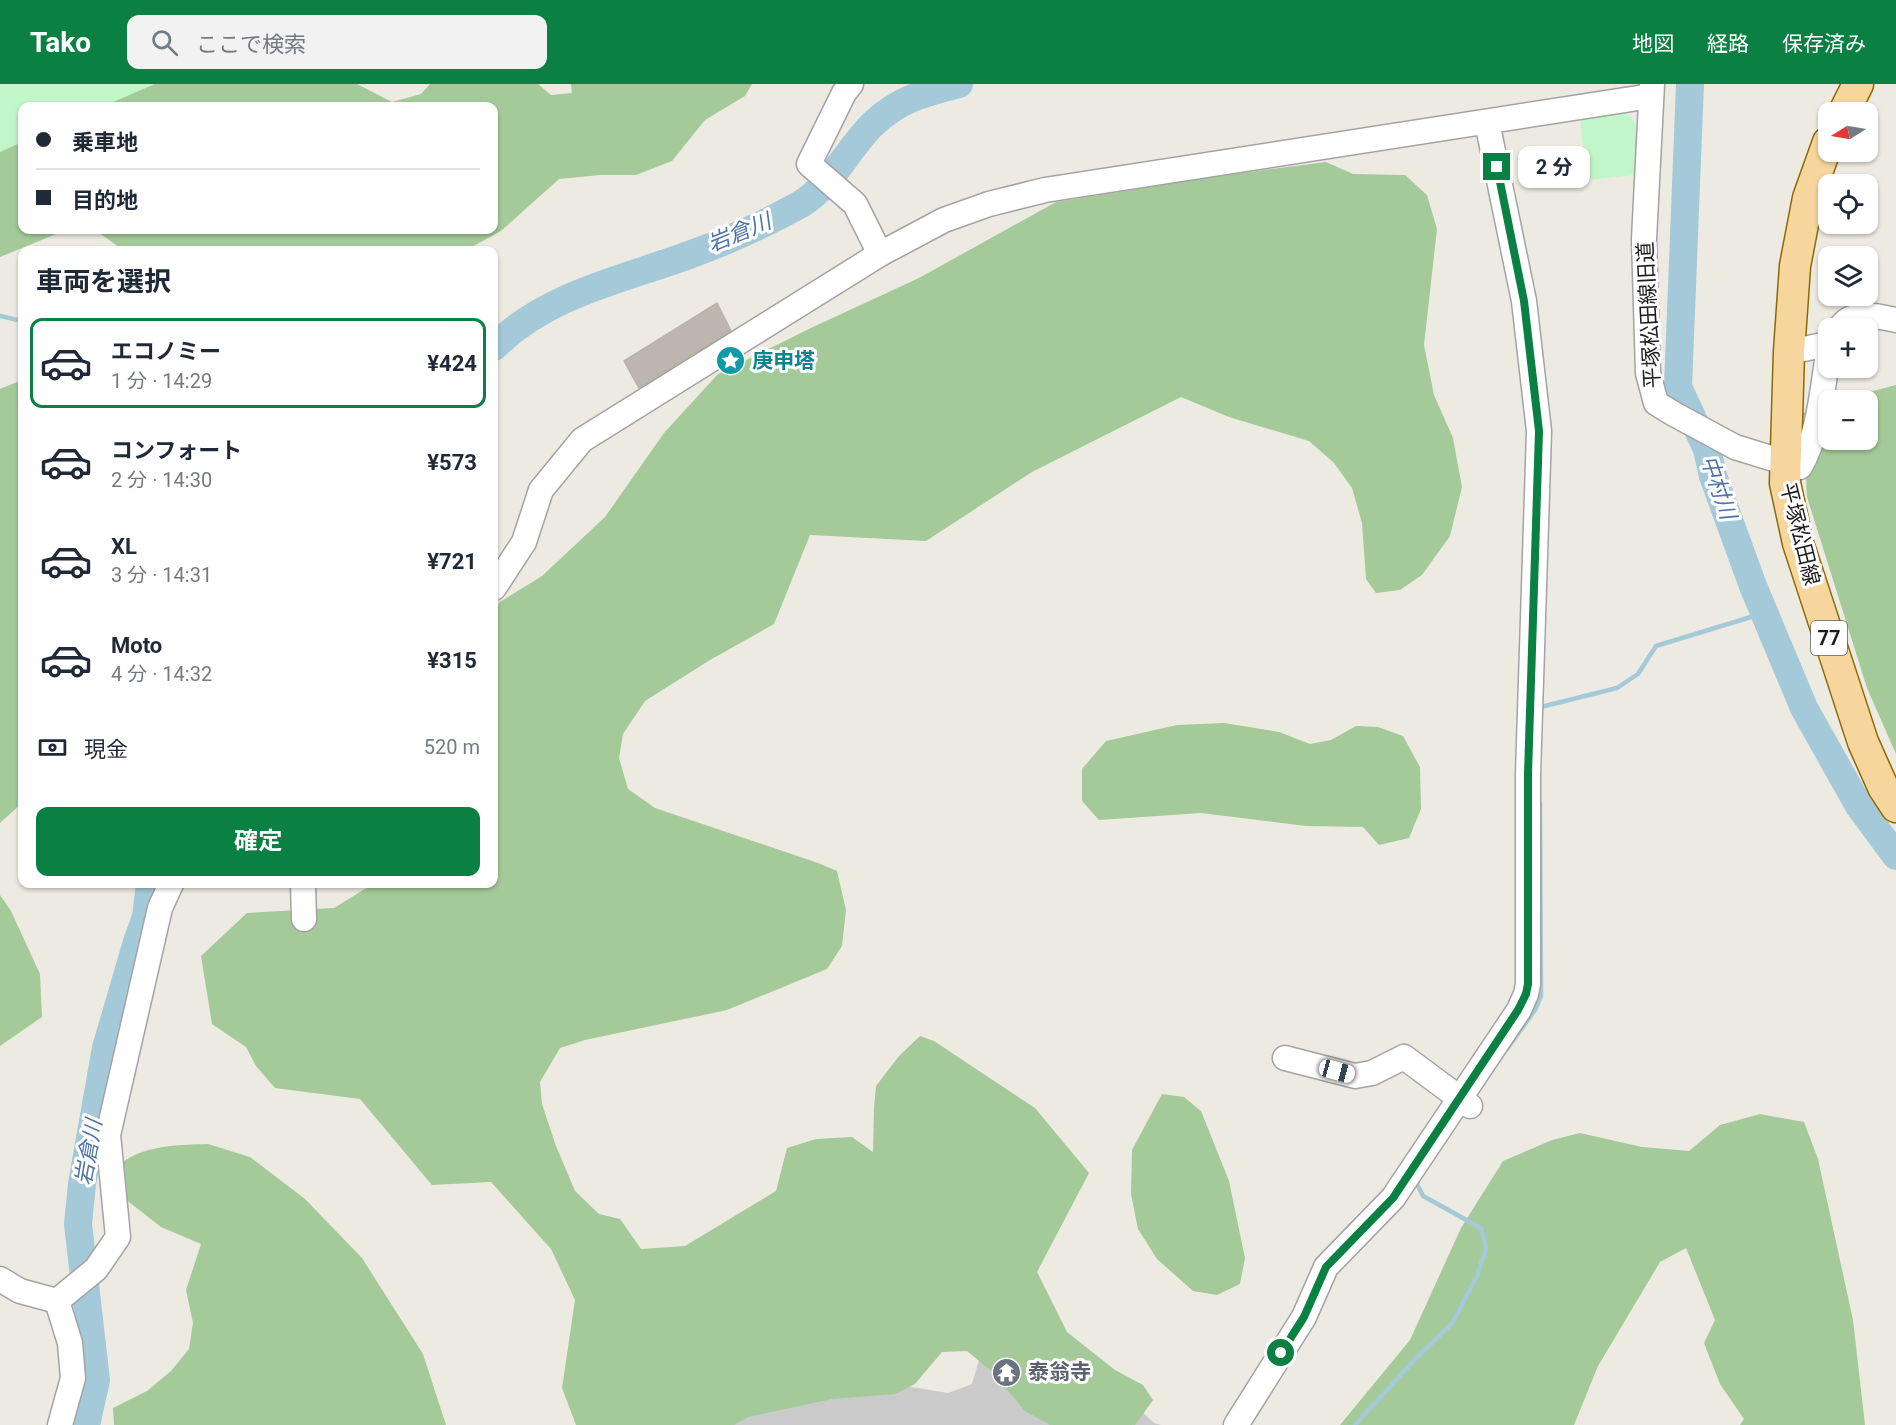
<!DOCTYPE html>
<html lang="ja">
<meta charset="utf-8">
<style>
:root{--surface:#fff;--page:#f2f2f3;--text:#1f2937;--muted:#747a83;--line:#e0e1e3;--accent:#0b8043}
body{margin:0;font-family:Roboto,"Noto Sans JP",sans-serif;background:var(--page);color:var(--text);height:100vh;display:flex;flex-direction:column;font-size:22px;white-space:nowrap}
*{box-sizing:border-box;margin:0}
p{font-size:20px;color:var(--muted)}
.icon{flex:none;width:33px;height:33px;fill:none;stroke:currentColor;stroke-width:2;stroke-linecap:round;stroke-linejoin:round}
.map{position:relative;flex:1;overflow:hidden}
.drawer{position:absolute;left:18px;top:162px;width:480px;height:642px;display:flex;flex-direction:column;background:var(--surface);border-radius:12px;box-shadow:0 2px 4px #0004}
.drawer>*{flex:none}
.top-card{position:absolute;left:18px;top:18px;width:480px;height:132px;border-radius:12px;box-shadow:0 2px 4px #0004;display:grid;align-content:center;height:132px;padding:0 18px;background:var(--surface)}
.needle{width:39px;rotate:259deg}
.tools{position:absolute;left:1818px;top:18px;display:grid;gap:12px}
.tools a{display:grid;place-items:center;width:60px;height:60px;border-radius:12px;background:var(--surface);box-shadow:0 2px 4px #0004;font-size:30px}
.end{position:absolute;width:27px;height:27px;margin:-14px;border:8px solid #0b8043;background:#fff;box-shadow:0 0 0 3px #fff}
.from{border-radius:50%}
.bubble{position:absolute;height:42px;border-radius:12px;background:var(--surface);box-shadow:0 2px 4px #0004;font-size:20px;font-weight:700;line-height:42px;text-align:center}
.car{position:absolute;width:18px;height:36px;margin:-18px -9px;border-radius:8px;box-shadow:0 0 4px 2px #0007;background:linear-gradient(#fff 24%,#345 0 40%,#fff 0 76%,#345 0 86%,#fff 0)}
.top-card b{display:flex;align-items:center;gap:21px;height:57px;font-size:22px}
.top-card b+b{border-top:2px solid var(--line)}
.top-card i{width:15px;height:15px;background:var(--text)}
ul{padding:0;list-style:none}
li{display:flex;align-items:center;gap:18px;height:90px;margin:0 12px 9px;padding:0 6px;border:3px solid transparent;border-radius:12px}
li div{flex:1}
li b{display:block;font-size:22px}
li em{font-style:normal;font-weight:700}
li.on{border-color:var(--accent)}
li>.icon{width:54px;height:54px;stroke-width:1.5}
h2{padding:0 18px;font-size:27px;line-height:72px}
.pay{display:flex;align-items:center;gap:15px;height:66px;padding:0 18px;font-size:22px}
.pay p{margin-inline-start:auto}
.cta{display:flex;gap:12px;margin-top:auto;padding:12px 18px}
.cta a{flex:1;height:69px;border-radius:12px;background:var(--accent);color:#fff;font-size:24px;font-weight:700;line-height:69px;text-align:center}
header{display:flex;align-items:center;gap:36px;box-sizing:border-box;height:84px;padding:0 30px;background:var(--accent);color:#fff}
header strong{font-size:28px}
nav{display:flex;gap:33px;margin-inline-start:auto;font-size:21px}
.search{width:420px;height:54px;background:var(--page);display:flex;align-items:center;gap:15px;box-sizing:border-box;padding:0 21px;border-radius:12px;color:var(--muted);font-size:22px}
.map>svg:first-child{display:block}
</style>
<header>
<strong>Tako</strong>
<div class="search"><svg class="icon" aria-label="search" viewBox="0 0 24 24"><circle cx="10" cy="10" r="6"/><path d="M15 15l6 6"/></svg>ここで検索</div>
<nav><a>地図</a><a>経路</a><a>保存済み</a></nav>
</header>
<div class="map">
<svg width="1896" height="1341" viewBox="0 0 1896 1341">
<rect width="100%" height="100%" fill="#edeae2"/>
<polygon fill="#cacaca" points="980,1273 1136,1322 1154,1339 1161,1341 699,1341 888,1299 948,1309 972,1300"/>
<g fill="#a4ca99">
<polygon points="114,0 357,0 392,18 421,10 430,0 538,0 551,11 572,9 571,0 752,0 745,12 705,36 672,77 636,91 600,91 559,95 501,147 466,166 123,166 95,146 494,146 494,22 61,22"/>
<polygon points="22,38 22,146 66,146 0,173 0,48"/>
<polygon points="1326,78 1353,90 1405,91 1427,111 1437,145 1424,261 1434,311 1453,354 1462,403 1450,452 1422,491 1400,506 1376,509 1366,495 1362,439 1352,404 1334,379 1309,357 1229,333 1181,313 1032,388 926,457 810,451 774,540 710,576 645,617 623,650 619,674 628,705 655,724 818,779 837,787 846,826 842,862 827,885 727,926 585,956 560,964 540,998 542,1020 556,1062 575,1107 599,1130 620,1135 641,1165 685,1162 776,1107 787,1064 816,1055 852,1053 873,1068 874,1024 876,1002 899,972 920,952 934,957 1035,1024 1089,1089 1037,1188 1067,1248 1115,1286 1143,1301 1153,1316 1135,1341 1050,1341 1025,1327 990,1286 967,1267 942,1268 915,1300 895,1310 832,1315 748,1333 734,1341 576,1341 562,1304 575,1216 551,1165 491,1098 432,1101 360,1015 275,1004 256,982 246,963 212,940 201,872 247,829 334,824 373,800 494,800 494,526 500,518 542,492 605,433 664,349 718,290 813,243 919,194 1056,118 1218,92"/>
<polygon points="22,296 22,719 0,739 0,305"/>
<polygon points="1896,301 1896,670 1867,604 1807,413 1803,329 1828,320 1828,356 1868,356 1868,316 1838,316"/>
<polygon points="1224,639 1279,648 1310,660 1331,656 1356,642 1378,643 1403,652 1420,683 1421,725 1409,754 1379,761 1363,743 1306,742 1201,729 1099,736 1082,717 1082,685 1106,657 1177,641"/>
<polygon points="0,811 11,827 40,890 42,933 0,962"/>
<polygon points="1162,1010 1184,1013 1201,1027 1229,1097 1245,1174 1240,1200 1217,1211 1193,1207 1157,1175 1138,1145 1131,1110 1132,1066"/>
<polygon points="1760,1030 1804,1038 1818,1075 1853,1236 1865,1341 1740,1341 1744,1335 1720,1300 1704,1259 1715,1236 1686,1164 1660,1178 1598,1282 1574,1341 1340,1341 1410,1256 1461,1144 1503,1077 1552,1056 1580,1049 1642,1063 1689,1067 1720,1041"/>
<path d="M208,1060L250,1073L305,1115L362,1174L423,1270L446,1341H114L113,1324L147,1307L171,1287L189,1265L193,1239L186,1206L201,1160L161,1143L120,1111L118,1082C141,1061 178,1061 208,1060Z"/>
</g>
<g fill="#c0f6c8">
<polygon points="0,0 155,0 104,22 22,22 22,58 0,68"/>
<path d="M1618,29C1621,30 1625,29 1628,31C1643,39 1637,76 1635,91L1587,96L1580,35Z"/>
</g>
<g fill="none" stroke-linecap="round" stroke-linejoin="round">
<g stroke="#a4c9d9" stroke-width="4.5">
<polyline points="0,232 22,237"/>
<polyline points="1541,628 1541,623 1617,604 1638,590 1656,562 1764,529"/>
<polyline points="1507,965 1535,926 1541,912 1540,720"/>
<polyline points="1355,1341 1419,1271 1452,1240 1477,1192 1486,1164 1481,1144 1423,1112 1417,1100 1418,1097"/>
</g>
<g stroke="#a4c9d9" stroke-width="28">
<polyline points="1690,0 1678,303 1707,365 1713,392 1753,502 1804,624 1859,722 1896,772"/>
<path d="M494,263C547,210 621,196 689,171C728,157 765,140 801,120C832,101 848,64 874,39C901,14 925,9 959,0"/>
<polyline points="86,1341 96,1296 78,1140 82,1100 106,964 137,858 146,833 150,800"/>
</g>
</g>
<polygon fill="#bdb6af" stroke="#bdb1a5" stroke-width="1.5" points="717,219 731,247 639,304 624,277"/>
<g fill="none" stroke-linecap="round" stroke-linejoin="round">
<defs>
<g id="minor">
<polyline points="851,0 844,9 809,80 855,120 880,170"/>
<path d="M1652,0L1644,155L1648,289L1656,319L1674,330L1735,363L1800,383C1819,350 1822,308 1828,270"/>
<path d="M1840,244C1852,225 1878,232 1896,236"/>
<polyline points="1789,268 1828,260"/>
<polyline points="494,504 524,458 541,406 582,356 880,170 944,136 989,120 1045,106 1651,12"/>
<polyline points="303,800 304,835"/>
<polyline points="1285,974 1355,992 1372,989 1404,973 1470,1022"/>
<polyline points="0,1195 20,1207 57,1217"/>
<polyline points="57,1217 96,1185 118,1153 108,1051 160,824 171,800"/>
<polyline points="57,1217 70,1259 73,1294 60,1341"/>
<polyline points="1236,1341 1304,1233 1326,1183 1393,1114 1519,926 1526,910 1528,900 1528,690 1539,347 1524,217 1487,38"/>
</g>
<g id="major">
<polyline points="1844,28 1858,0"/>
<polyline points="1828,58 1808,114 1795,182 1789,268 1785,399 1798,459 1863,658 1883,703 1896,723"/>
</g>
</defs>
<use href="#minor" stroke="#a3a3a3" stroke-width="27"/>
<use href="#major" stroke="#8c6908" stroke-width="33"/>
<use href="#minor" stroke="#fff" stroke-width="24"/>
<use href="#major" stroke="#f6d69d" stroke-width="30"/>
</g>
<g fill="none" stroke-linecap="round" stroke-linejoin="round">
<polyline stroke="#0b8043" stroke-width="8" points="1281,1269 1304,1233 1326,1183 1393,1114 1518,926 1526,910 1528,900 1528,690 1539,347 1524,217 1497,83"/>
</g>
<defs>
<symbol id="sight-disc" viewBox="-11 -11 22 22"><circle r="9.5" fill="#0f9aa8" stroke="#fff"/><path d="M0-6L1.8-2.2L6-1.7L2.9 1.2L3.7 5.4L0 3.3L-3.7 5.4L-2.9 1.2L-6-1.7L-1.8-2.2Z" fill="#fff"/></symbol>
<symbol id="temple-disc" viewBox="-11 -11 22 22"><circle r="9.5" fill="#6b7280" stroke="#fff"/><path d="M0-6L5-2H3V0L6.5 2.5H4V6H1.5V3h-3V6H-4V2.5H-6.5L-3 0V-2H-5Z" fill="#fff"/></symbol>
</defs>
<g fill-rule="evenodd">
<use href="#sight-disc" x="714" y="260" width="33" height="33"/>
<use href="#temple-disc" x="990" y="1272" width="33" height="33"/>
</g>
<g text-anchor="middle" stroke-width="6" stroke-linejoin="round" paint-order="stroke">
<rect fill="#fff" stroke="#606060" stroke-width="1.5" x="1811" y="537" width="36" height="34" rx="4.5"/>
<g font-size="20" font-weight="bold" fill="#1c1c1c">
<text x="1829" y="561">77</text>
</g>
<g font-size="21" fill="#1c1c1c" stroke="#fff">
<text transform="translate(1649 231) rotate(-93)" y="7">平塚松田線旧道</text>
<text transform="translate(1800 450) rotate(76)" y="7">平塚松田線</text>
</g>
<g font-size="21" font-weight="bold" fill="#0d838f" stroke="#fff" text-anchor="start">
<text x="752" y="284">庚申塔</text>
</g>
<g font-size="21" font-weight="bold" fill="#5b616d" stroke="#fff" text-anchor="start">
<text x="1028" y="1295">泰翁寺</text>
</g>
<g font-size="22" font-style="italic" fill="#4e74a6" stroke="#fff">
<text transform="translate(739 148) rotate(-22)" y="8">岩倉川</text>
<text transform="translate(1719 403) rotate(71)" y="8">中村川</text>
<text transform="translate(88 1068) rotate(-80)" y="8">岩倉川</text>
</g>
</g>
</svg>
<div class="tools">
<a><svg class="needle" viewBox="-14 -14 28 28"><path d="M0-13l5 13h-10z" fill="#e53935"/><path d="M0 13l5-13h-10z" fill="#747a83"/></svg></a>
<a><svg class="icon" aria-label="locate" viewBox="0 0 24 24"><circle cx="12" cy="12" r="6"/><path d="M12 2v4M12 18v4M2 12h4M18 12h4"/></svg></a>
<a><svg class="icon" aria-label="layers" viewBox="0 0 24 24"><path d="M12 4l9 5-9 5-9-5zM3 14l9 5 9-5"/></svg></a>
<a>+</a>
<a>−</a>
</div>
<i class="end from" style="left:1281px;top:1269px"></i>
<i class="end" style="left:1497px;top:83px"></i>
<div class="bubble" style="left:1518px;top:62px;width:72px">2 分</div>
<i class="car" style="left:1337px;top:987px;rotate:105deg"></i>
<div class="top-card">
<b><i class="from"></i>乗車地</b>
<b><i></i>目的地</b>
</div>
<section class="drawer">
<h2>車両を選択</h2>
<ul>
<li class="on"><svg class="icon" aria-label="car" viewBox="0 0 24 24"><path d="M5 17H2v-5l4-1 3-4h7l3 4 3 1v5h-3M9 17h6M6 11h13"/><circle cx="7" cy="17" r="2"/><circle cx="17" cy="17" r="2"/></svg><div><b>エコノミー</b><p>1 分 · 14:29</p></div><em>¥424</em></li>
<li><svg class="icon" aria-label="car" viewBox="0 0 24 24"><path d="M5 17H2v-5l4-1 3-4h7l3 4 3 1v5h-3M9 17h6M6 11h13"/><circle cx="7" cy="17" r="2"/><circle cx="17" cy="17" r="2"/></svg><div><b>コンフォート</b><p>2 分 · 14:30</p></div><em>¥573</em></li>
<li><svg class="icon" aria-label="car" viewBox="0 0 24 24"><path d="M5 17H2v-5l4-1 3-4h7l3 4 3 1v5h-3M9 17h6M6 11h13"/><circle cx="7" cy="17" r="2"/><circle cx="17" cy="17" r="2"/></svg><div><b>XL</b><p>3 分 · 14:31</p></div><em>¥721</em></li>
<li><svg class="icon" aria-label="car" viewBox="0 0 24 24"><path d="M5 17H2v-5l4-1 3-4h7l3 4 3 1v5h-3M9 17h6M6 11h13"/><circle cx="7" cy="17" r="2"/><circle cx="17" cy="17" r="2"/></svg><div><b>Moto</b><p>4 分 · 14:32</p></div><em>¥315</em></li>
</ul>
<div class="pay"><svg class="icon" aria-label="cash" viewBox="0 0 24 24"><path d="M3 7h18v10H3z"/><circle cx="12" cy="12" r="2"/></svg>現金<p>520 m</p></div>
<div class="cta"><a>確定</a></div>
</section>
</div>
